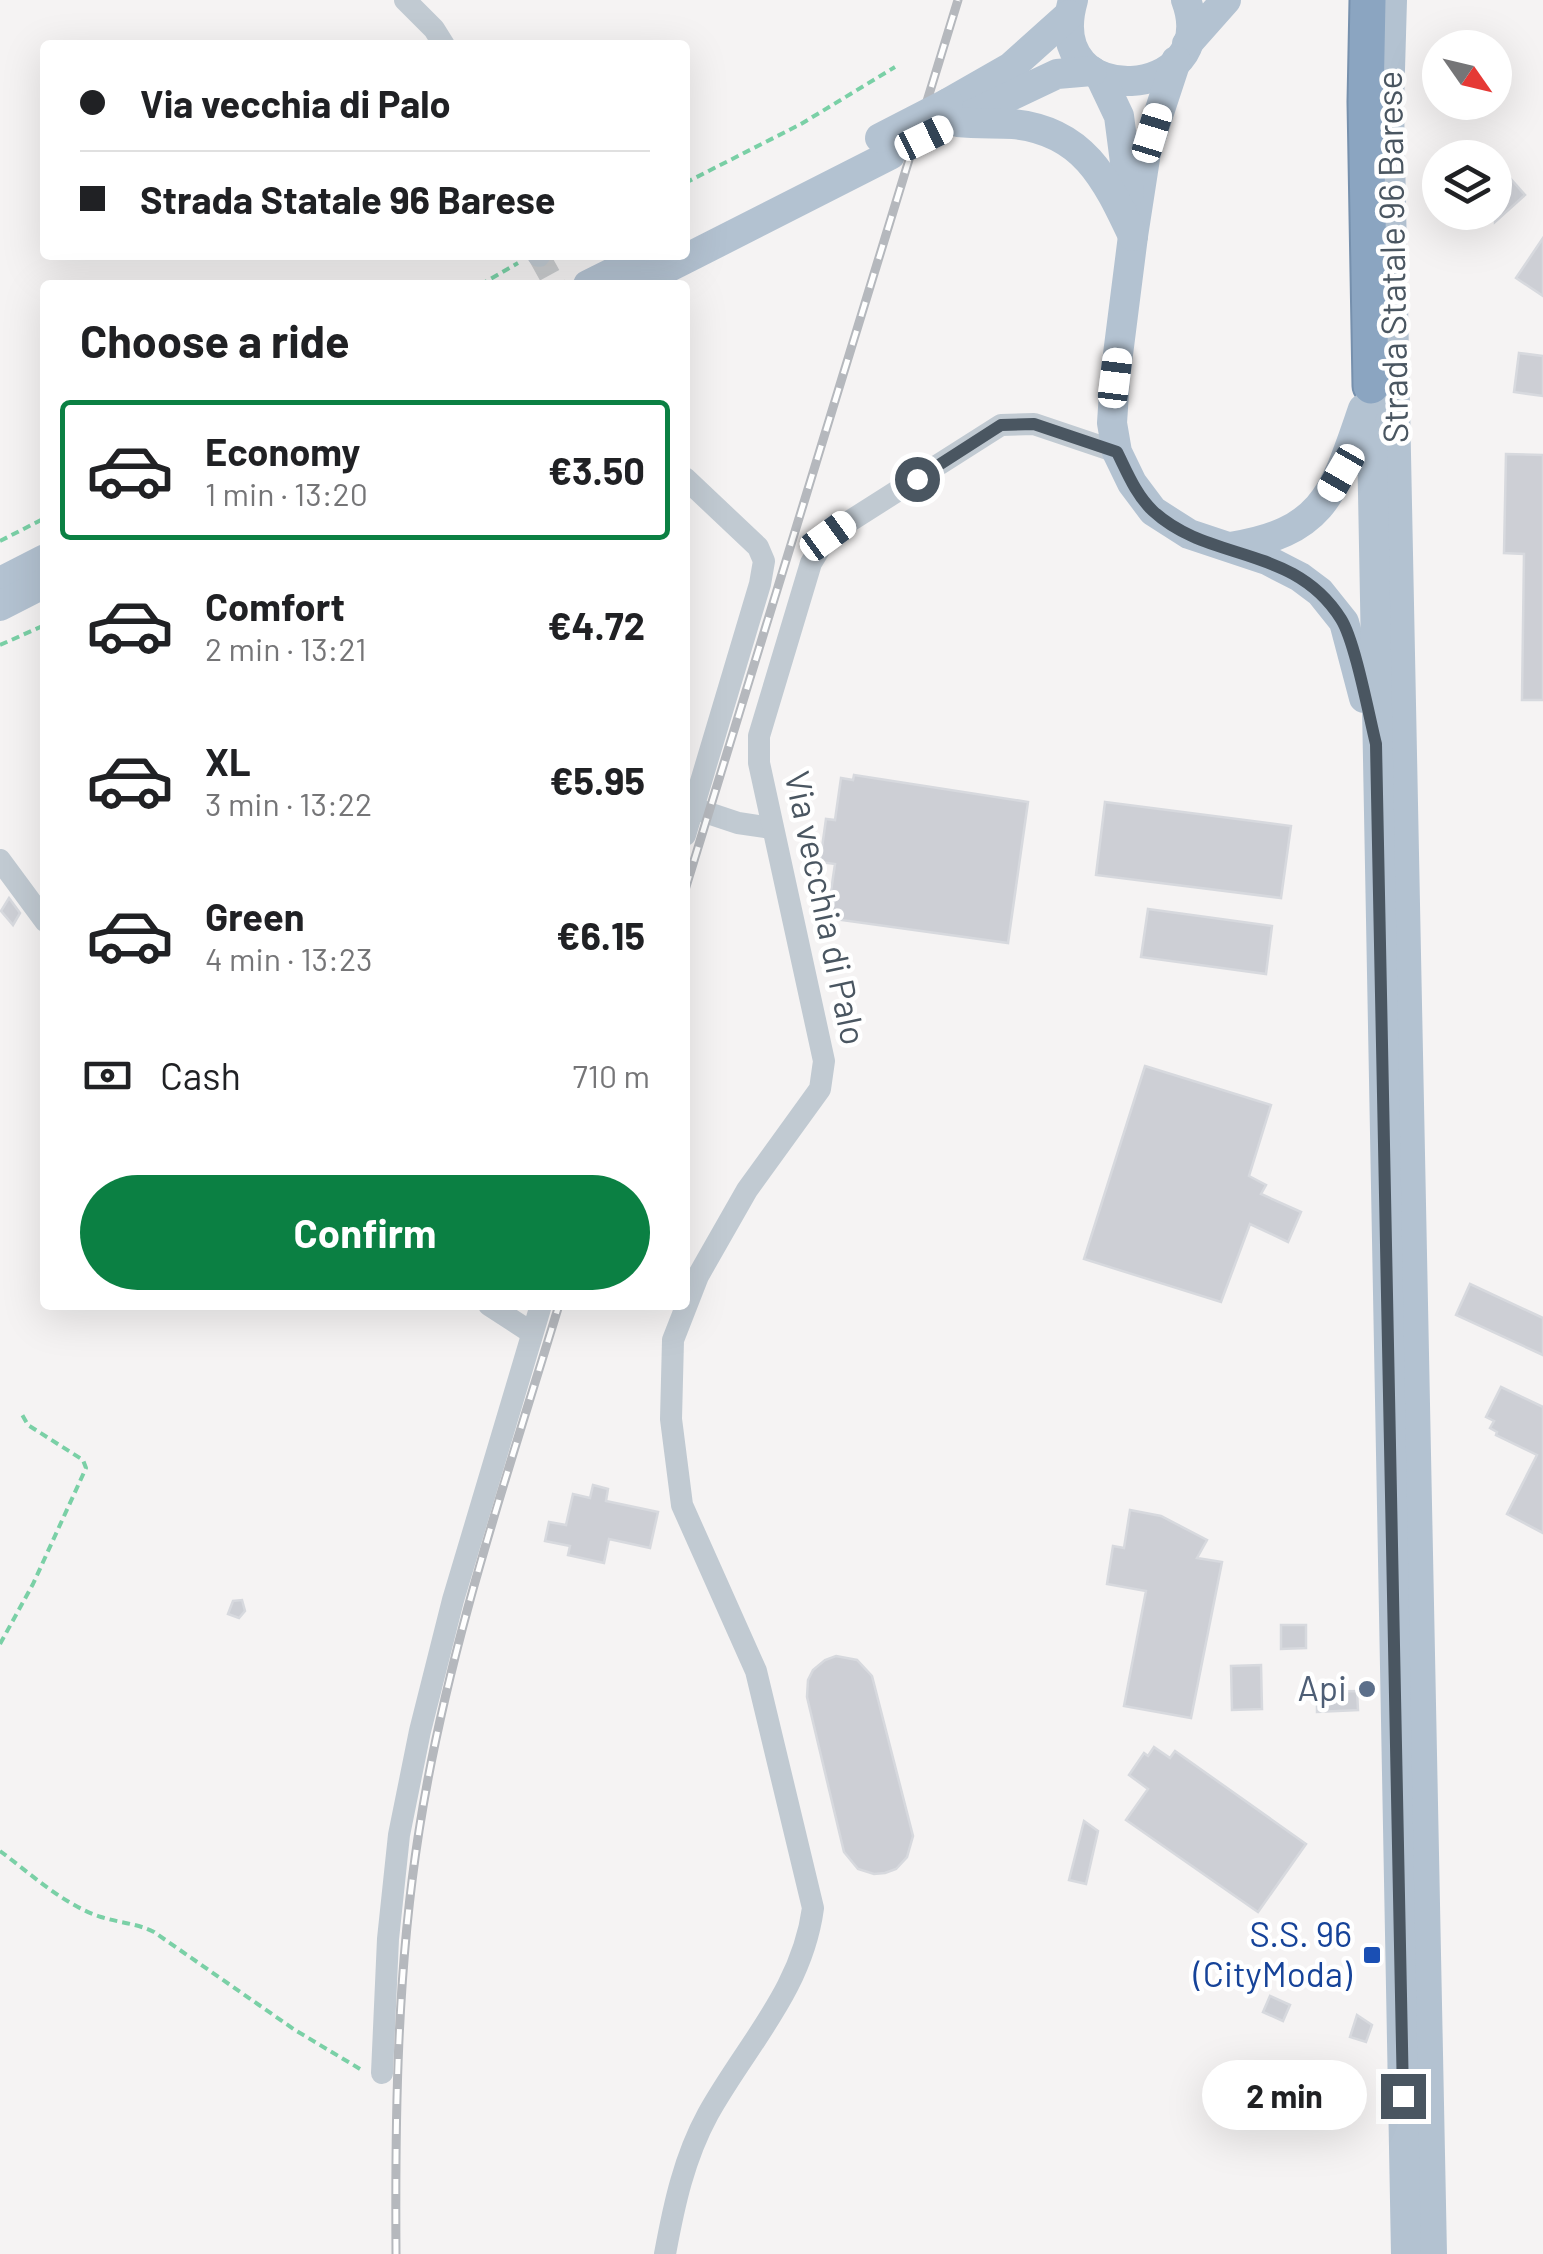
<!DOCTYPE html>
<meta charset="utf-8">
<style>
:root{--surface:#fff;--page:#f6f6f6;--text:#202124;--muted:#757577;--line:#e0e0e0;--accent:#0b8043}
body{margin:0;font-family:Barlow,sans-serif;background:var(--page);color:var(--text);height:100vh;display:flex;flex-direction:column;font-size:38px;white-space:nowrap}
*{box-sizing:border-box;margin:0}
p{font-size:32px;color:var(--muted)}
.icon{flex:none;width:55px;height:55px;fill:none;stroke:currentColor;stroke-width:2;stroke-linecap:round;stroke-linejoin:round}
.map{position:relative;flex:1;overflow:hidden}
.side{position:absolute;left:40px;top:280px;width:650px;height:1030px;display:flex;flex-direction:column;background:var(--surface);border-radius:10px;box-shadow:0 10px 40px #0002}
.side>*{flex:none}
.top-card{position:absolute;left:40px;top:40px;width:650px;height:220px;border-radius:10px;box-shadow:0 10px 40px #0002;display:grid;align-content:center;height:220px;padding:0 40px;background:var(--surface)}
.needle{width:65px;rotate:124deg}
.buttons{position:absolute;left:1422px;top:30px;display:grid;gap:20px}
.buttons a{display:grid;place-items:center;width:90px;height:90px;border-radius:50%;background:var(--surface);box-shadow:0 10px 40px #0002;font-size:50px}
.end{position:absolute;width:45px;height:45px;margin:-22px;border:12px solid #4a5661;background:#fff;box-shadow:0 0 0 5px #fff}
.from{border-radius:50%}
.bubble{position:absolute;height:70px;border-radius:35px;background:var(--surface);box-shadow:0 10px 40px #0002;font-size:32px;font-weight:700;line-height:70px;text-align:center}
.car{position:absolute;width:30px;height:60px;margin:-30px -15px;border-radius:12px;box-shadow:0 0 8px 2px #0007;background:linear-gradient(#fff 24%,#345 0 40%,#fff 0 76%,#345 0 86%,#fff 0)}
.top-card b{display:flex;align-items:center;gap:35px;height:95px;font-size:38px}
.top-card b+b{border-top:2px solid var(--line)}
.top-card i{width:25px;height:25px;background:var(--text)}
ul{padding:0;list-style:none}
li{display:flex;align-items:center;gap:30px;height:140px;margin:0 20px 15px;padding:0 20px;border:5px solid transparent;border-radius:10px}
li div{flex:1}
li b{display:block;font-size:38px}
li em{font-style:normal;font-weight:700}
li.active{border-color:var(--accent)}
li>.icon{width:90px;height:90px;stroke-width:1.5}
h2{padding:0 40px;font-size:45px;line-height:120px}
.pay{display:flex;align-items:center;gap:25px;height:110px;padding:0 40px;font-size:38px}
.pay p{margin-inline-start:auto}
.action{display:flex;gap:20px;margin-top:auto;padding:20px 40px}
.action a{flex:1;height:115px;border-radius:60px;background:var(--accent);color:#fff;font-size:40px;font-weight:700;line-height:115px;text-align:center}
.map>svg:first-child{display:block}
</style>
<div class="map">
<svg width="1543" height="2254" viewBox="0 0 1543 2254">
<rect width="100%" height="100%" fill="#f5f3f3"/>
<g fill="#cdcfd5" stroke="#d7d9de" stroke-width="2.5">
<polygon points="1495,161 1525,195 1495,222"/>
<polygon points="1543,238 1543,296 1516,278"/>
<polygon points="1519,353 1543,356 1543,396 1514,392"/>
<polygon points="1506,454 1543,455 1543,700 1522,700 1524,554 1504,553"/>
<polygon points="854,775 1028,802 1008,943 827,918 835,864 820,862 826,819 835,820 841,778 853,780"/>
<polygon points="1105,802 1291,826 1281,898 1096,875"/>
<polygon points="9,898 20,913 13,925 1,911"/>
<polygon points="1148,909 1272,926 1266,974 1141,957"/>
<polygon points="1145,1066 1271,1105 1249,1176 1266,1185 1261,1194 1301,1212 1288,1242 1250,1224 1221,1302 1084,1259"/>
<polygon points="1470,1284 1543,1318 1543,1355 1456,1315"/>
<polygon points="1501,1387 1543,1407 1543,1533 1507,1514 1537,1455 1496,1435 1497,1432 1490,1428 1494,1421 1486,1417"/>
<polygon points="593,1485 608,1489 606,1501 658,1512 650,1548 609,1539 604,1563 568,1555 570,1546 545,1541 549,1522 566,1525 573,1494 590,1498"/>
<polygon points="1130,1510 1161,1516 1207,1540 1197,1558 1222,1562 1191,1718 1124,1706 1146,1591 1107,1584 1113,1546 1124,1548"/>
<polygon points="242,1600 245,1611 239,1618 228,1614 233,1601"/>
<polygon points="1281,1625 1306,1625 1306,1648 1281,1649"/>
<polygon points="836,1656 857,1660 872,1676 913,1836 907,1857 896,1869 885,1873 874,1874 858,1869 844,1852 807,1697 808,1680 813,1670 825,1660"/>
<polygon points="1261,1665 1262,1709 1232,1710 1231,1666"/>
<polygon points="1357,1691 1358,1710 1317,1712 1317,1692"/>
<polygon points="1154,1747 1170,1758 1175,1751 1306,1844 1258,1912 1126,1820 1148,1789 1129,1775 1144,1753 1148,1756"/>
<polygon points="1084,1821 1098,1831 1086,1884 1069,1880"/>
<polygon points="1270,1996 1290,2005 1283,2021 1263,2012"/>
<polygon points="1357,2015 1372,2025 1366,2042 1350,2037"/>
</g>
<g fill="none" stroke-linecap="round" stroke-linejoin="round">
<polyline stroke="#caccce" stroke-width="22" stroke-dasharray="22 11" stroke-linecap="butt" points="539,256 555,285"/>
<defs>
<polyline id="highway" points="1368,0 1366,102 1371,386"/>
</defs>
<use href="#highway" stroke="#7690ad" stroke-width="39"/>
<g stroke="#7ad0a6" stroke-width="4" stroke-dasharray="8 5" stroke-linecap="butt">
<polyline points="685,183 801,124 895,67"/>
<polyline points="480,285 518,263"/>
<polyline points="0,541 45,518"/>
<polyline points="0,645 45,625"/>
<polyline points="0,1644 33,1584 86,1468 83,1460 28,1425 20,1411"/>
<path d="M0,1851C31,1874 64,1905 101,1917C120,1923 136,1923 154,1932L295,2030L360,2069"/>
</g>
<g stroke="#c1cad2" stroke-width="22">
<polyline points="405,0 434,29 444,45"/>
<polyline points="538,255 539,256"/>
<polyline points="685,478 758,547 764,561 760,584 685,835"/>
<polyline points="693,808 738,823 772,828"/>
<polyline points="0,860 45,921"/>
<polyline points="489,1305 532,1333"/>
<polyline points="382,2073 388,1939 399,1835 420,1731 453,1600 541,1305"/>
<path d="M665,2254C674,2205 684,2158 708,2114C747,2044 802,1990 813,1908L756,1671L682,1505L671,1419L673,1340L698,1276L747,1190L820,1089L824,1061L759,763V736L811,563L828,535L1001,425L1034,424L1117,452"/>
</g>
<g stroke="#b3c2d1" stroke-width="30">
<path d="M1073,0C1040,115 1224,101 1186,0"/>
<polyline points="1392,0 1389,104 1432,2254"/>
<polyline points="1187,44 1226,0"/>
<polyline points="1176,61 1146,152 1133,236 1115,378 1112,423 1117,452 1132,483 1153,511 1189,534 1267,560 1300,577 1320,592 1344,622 1364,698"/>
<polyline points="1100,76 1119,116 1129,193"/>
<polyline points="948,103 1011,67 1069,15"/>
<polyline points="960,120 1057,74 1092,71"/>
<path d="M958,122C976,124 994,123 1013,124C1084,131 1106,179 1133,236"/>
<polyline points="588,285 648,255"/>
<polyline points="634,285 890,155"/>
<polyline points="1371,386 1406,2254"/>
<path d="M1230,547C1325,532 1334,493 1363,409"/>
<polyline points="0,582 45,559"/>
<polyline points="0,606 45,583"/>
</g>
<use href="#highway" stroke="#8ba5c1" stroke-width="35"/>
<defs>
<g id="rail">
<polyline points="685,890 958,0"/>
<path d="M396,2254C395,2113 397,1971 419,1831C447,1651 506,1479 559,1305"/>
</g>
</defs>
<use href="#rail" stroke="#b5b8bd" stroke-width="9"/>
<use href="#rail" stroke="#fff" stroke-width="5" stroke-dasharray="15" stroke-linecap="butt"/>
<polyline stroke="#b3c2d1" stroke-width="30" points="880,138 948,103"/>
</g>
<g fill="none" stroke-linecap="round" stroke-linejoin="round">
<path stroke="#4a5661" stroke-width="12" d="M917,479L1001,425L1034,424L1117,452C1127,472 1136,495 1153,511C1209,563 1294,544 1341,619C1355,641 1369,716 1376,744L1403,2096"/>
</g>
<circle fill="#5c6f8a" stroke="#fff" stroke-width="4" cx="1367" cy="1689" r="10"/>
<rect fill="#1a4fb4" stroke="#fff" stroke-width="4" x="1362" y="1945" width="20" height="20" rx="5"/>
<g text-anchor="middle" stroke-width="9" stroke-linejoin="round" paint-order="stroke">
<g font-size="35" fill="#4a5661" stroke="#fff">
<text transform="translate(1393 257) rotate(-91)" y="12">Strada Statale 96 Barese</text>
<text transform="translate(825 908) rotate(78)" y="12">Via vecchia di Palo</text>
</g>
<g font-size="35" fill="#4e5e75" stroke="#fff" text-anchor="end">
<text x="1347" y="1701">Api</text>
</g>
<g font-size="35" fill="#164399" stroke="#fff" text-anchor="end">
<text x="1352" y="1947">S.S. 96<tspan x="1352" dy="40">(CityModa)</tspan></text>
</g>
</g>
</svg>
<div class="buttons">
<a><svg class="needle" viewBox="-14 -14 28 28"><path d="M0-13l5 13h-10z" fill="#e53935"/><path d="M0 13l5-13h-10z" fill="#757577"/></svg></a>
<a><svg class="icon" aria-label="layers" viewBox="0 0 24 24"><path d="M12 4l9 5-9 5-9-5zM3 14l9 5 9-5"/></svg></a>
</div>
<i class="end from" style="left:917px;top:479px"></i>
<i class="end" style="left:1403px;top:2096px"></i>
<div class="bubble" style="left:1202px;top:2060px;width:165px">2 min</div>
<i class="car" style="left:1152px;top:133px;rotate:17deg"></i>
<i class="car" style="left:924px;top:138px;rotate:64deg"></i>
<i class="car" style="left:1115px;top:378px;rotate:7deg"></i>
<i class="car" style="left:1341px;top:473px;rotate:210deg"></i>
<i class="car" style="left:828px;top:536px;rotate:54deg"></i>
<div class="top-card">
<b><i class="from"></i>Via vecchia di Palo</b>
<b><i></i>Strada Statale 96 Barese</b>
</div>
<section class="side">
<h2>Choose a ride</h2>
<ul>
<li class="active"><svg class="icon" aria-label="car" viewBox="0 0 24 24"><path d="M5 17H2v-5l4-1 3-4h7l3 4 3 1v5h-3M9 17h6M6 11h13"/><circle cx="7" cy="17" r="2"/><circle cx="17" cy="17" r="2"/></svg><div><b>Economy</b><p>1 min · 13:20</p></div><em>€3.50</em></li>
<li><svg class="icon" aria-label="car" viewBox="0 0 24 24"><path d="M5 17H2v-5l4-1 3-4h7l3 4 3 1v5h-3M9 17h6M6 11h13"/><circle cx="7" cy="17" r="2"/><circle cx="17" cy="17" r="2"/></svg><div><b>Comfort</b><p>2 min · 13:21</p></div><em>€4.72</em></li>
<li><svg class="icon" aria-label="car" viewBox="0 0 24 24"><path d="M5 17H2v-5l4-1 3-4h7l3 4 3 1v5h-3M9 17h6M6 11h13"/><circle cx="7" cy="17" r="2"/><circle cx="17" cy="17" r="2"/></svg><div><b>XL</b><p>3 min · 13:22</p></div><em>€5.95</em></li>
<li><svg class="icon" aria-label="car" viewBox="0 0 24 24"><path d="M5 17H2v-5l4-1 3-4h7l3 4 3 1v5h-3M9 17h6M6 11h13"/><circle cx="7" cy="17" r="2"/><circle cx="17" cy="17" r="2"/></svg><div><b>Green</b><p>4 min · 13:23</p></div><em>€6.15</em></li>
</ul>
<div class="pay"><svg class="icon" aria-label="cash" viewBox="0 0 24 24"><path d="M3 7h18v10H3z"/><circle cx="12" cy="12" r="2"/></svg>Cash<p>710 m</p></div>
<div class="action"><a>Confirm</a></div>
</section>
</div>
